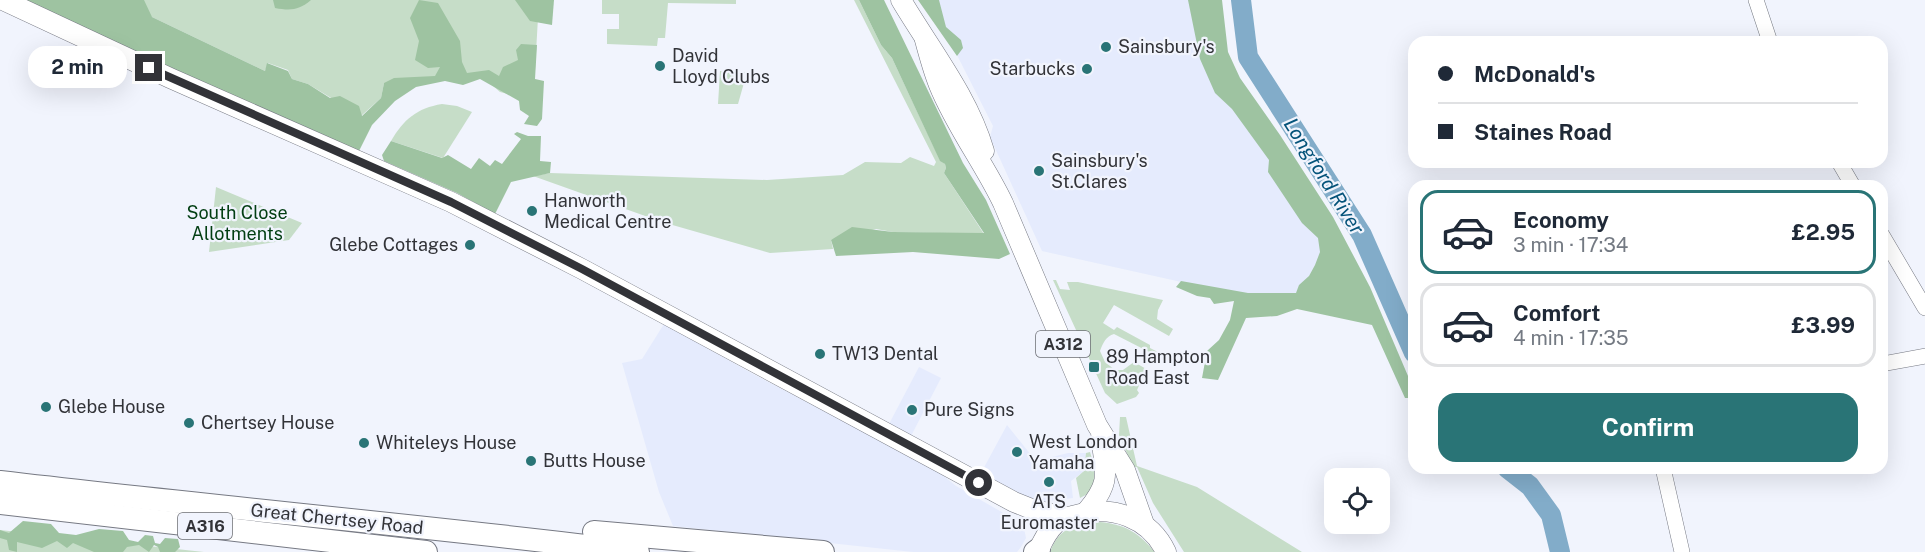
<!DOCTYPE html>
<meta charset="utf-8">
<style>
:root{--surface:#fff;--page:#f2f2f3;--text:#1f2937;--muted:#747a83;--line:#e0e1e3;--accent:#297476}
body{margin:0;font-family:"Public Sans",sans-serif;background:var(--page);color:var(--text);height:100vh;display:flex;flex-direction:column;font-size:22px;white-space:nowrap}
*{box-sizing:border-box;margin:0}
p{font-size:20px;color:var(--muted)}
.icon{flex:none;width:33px;height:33px;fill:none;stroke:currentColor;stroke-width:2;stroke-linecap:round;stroke-linejoin:round}
.map{position:relative;flex:1;overflow:hidden}
.side{position:absolute;left:1408px;top:180px;width:480px;height:294px;display:flex;flex-direction:column;background:var(--surface);border-radius:18px;box-shadow:0 6px 24px #0002}
.side>*{flex:none}
.banner{position:absolute;left:1408px;top:36px;width:480px;height:132px;border-radius:18px;box-shadow:0 6px 24px #0002;display:grid;align-content:center;height:132px;padding:0 30px;background:var(--surface)}
.controls{position:absolute;left:1324px;top:468px;display:grid;gap:12px}
.controls a{display:grid;place-items:center;width:66px;height:66px;border-radius:12px;background:var(--surface);box-shadow:0 6px 24px #0002;font-size:30px}
.end{position:absolute;width:27px;height:27px;margin:-14px;border:8px solid #323338;background:#fff;box-shadow:0 0 0 3px #fff}
.from{border-radius:50%}
.bubble{position:absolute;height:42px;border-radius:18px;background:var(--surface);box-shadow:0 6px 24px #0002;font-size:20px;font-weight:700;line-height:42px;text-align:center}
.banner b{display:flex;align-items:center;gap:21px;height:57px;font-size:22px}
.banner b+b{border-top:2px solid var(--line)}
.banner i{width:15px;height:15px;background:var(--text)}
ul{padding:10px 0 0;list-style:none}
li{display:flex;align-items:center;gap:18px;height:84px;margin:0 12px 9px;padding:0 18px;border:3px solid var(--line);border-radius:18px}
li div{flex:1}
li b{display:block;font-size:22px}
li em{font-style:normal;font-weight:700}
li.on{border-color:var(--accent)}
li>.icon{width:54px;height:54px;stroke-width:1.5}
.primary-button{display:flex;gap:12px;margin-top:auto;padding:12px 30px}
.primary-button a{flex:1;height:69px;border-radius:18px;background:var(--accent);color:#fff;font-size:24px;font-weight:700;line-height:69px;text-align:center}
.map>svg:first-child{display:block}
</style>
<div class="map">
<svg width="1925" height="552" viewBox="0 0 1925 552">
<rect width="100%" height="100%" fill="#f1f4fd"/>
<g fill="#e5ebfd">
<polygon points="929,0 1198,0 1328,241 1297,299 1240,295 1042,251 990,137 993,126"/>
<polygon points="664,324 753,374 935,469 956,486 1021,523 1024,528 1026,538 1021,547 1017,552 913,552 673,526 659,492 622,363 642,359"/>
<polygon points="919,367 941,378 911,436 889,424"/>
<polygon points="1007,425 1036,461 1068,453 1086,453 1084,471 1071,481 1073,498 1041,502 1034,501 981,473"/>
</g>
<g fill="#c6ddc8">
<polygon points="99,0 539,0 535,70 521,97 500,92 484,78 384,83 381,98 361,116 308,84 292,79 288,70 268,63 265,71 152,17"/>
<polygon points="602,0 736,0 736,4 668,3 665,38 658,38 657,46 607,44 607,29 619,29 619,14 602,14"/>
<polygon points="854,0 859,0 881,45 892,58 940,160 945,164 946,168 944,173 984,234 893,232 876,229 831,240 833,249 770,253 662,222 533,176 550,173 767,180 843,175 865,162 901,163 910,157 934,166 936,162"/>
<polygon points="720,71 747,72 738,104 718,104"/>
<path d="M442,104L457,106L472,112L443,158L391,141C403,120 417,108 442,104Z"/>
<polygon points="216,187 302,223 289,240 209,252"/>
<path d="M1053,280H1056L1060,289L1070,290L1067,282H1078L1163,300L1158,310L1157,319L1173,329L1169,336L1114,305L1103,323L1114,330L1117,327L1150,345V348L1160,353L1157,356L1114,334C1106,336 1103,343 1100,351L1105,362L1115,370H1123L1134,362L1148,370V374L1143,377L1137,390L1139,393L1136,397L1117,404L1105,393Z"/>
<polygon points="1120,417 1126,417 1137,466 1197,487 1302,552 1184,552 1153,503 1137,467 1133,467 1119,435"/>
<path d="M1090,452C1095,468 1100,490 1080,498L1076,478L1084,471L1086,453Z"/>
<path d="M1100,522C1127,525 1137,532 1155,552H1050C1059,527 1076,524 1100,522Z"/>
<polygon points="0,530 204,552 0,552"/>
</g>
<g fill="#9ec3a1">
<polygon points="19,0 144,0 152,17 265,71 267,63 288,71 292,79 308,84 330,98 340,96 359,106 362,116 381,98 384,83 394,78 435,76 440,67 428,68 415,60 419,41 410,18 419,0 438,3 460,41 462,62 467,73 489,70 499,76 503,67 518,60 516,50 521,44 537,45 535,79 544,81 542,119 537,126 524,124 529,116 520,110 519,101 480,79 463,85 445,81 416,87 395,101 372,125 358,153"/>
<path d="M273,0H311C299,10 291,11 275,8Z"/>
<polygon points="515,0 554,0 552,25 530,21"/>
<polygon points="859,0 884,0 963,163 986,200 1010,254 999,259 913,252 836,256 831,240 852,227 893,232 984,233 944,173 946,168 945,164 940,161 892,58 881,45"/>
<polygon points="918,0 939,0 946,27 961,40 963,48 957,56"/>
<polygon points="1188,0 1222,0 1228,52 1240,78 1280,135 1333,217 1370,287 1414,390 1414,398 1405,398 1372,325 1297,309 1277,316 1246,318 1218,380 1202,378 1207,351 1219,340 1230,320 1234,301 1214,304 1210,298 1197,296 1176,287 1181,281 1248,293 1296,293 1299,285 1309,276 1315,265 1320,252 1318,238 1302,223 1268,172 1269,160 1232,109 1215,93 1200,59"/>
<polygon points="517,132 528,136 541,136 540,161 551,162 550,173 511,182 495,214 457,193 384,161 382,155 391,141 442,158 448,155 471,169 479,158 490,166 495,160 502,164 521,139 514,134"/>
<polygon points="23,521 51,524 59,533 76,535 99,529 123,531 129,540 138,542 145,535 153,536 155,543 160,544 165,538 178,539 180,547 175,552 160,552 158,547 154,545 149,552 139,545 127,547 123,552 94,552 73,543 67,548 57,541 42,548 17,542 17,552 9,550 7,540 0,538 0,530 9,533"/>
</g>
<g fill="none" stroke-linecap="round" stroke-linejoin="round">
<g stroke="#82acc9" stroke-width="20">
<polyline points="1241,0 1248,57 1362,235 1414,353"/>
<polyline points="1507,468 1530,486 1551,515 1560,552"/>
</g>
<defs>
<g id="minor">
<polyline points="1756,0 1770,42"/>
<polyline points="1839,162 1853,186"/>
<polyline points="1882,235 1925,308"/>
<polyline points="1882,364 1925,356"/>
<polyline points="1663,468 1682,552"/>
</g>
<g id="major">
<polyline points="3,0 170,78 451,202 582,269 1014,502 1034,510 1069,517"/>
<path d="M901,0C930,49 968,96 984,151"/>
<path d="M925,40C929,55 933,70 939,85C956,127 984,163 1003,203L1097,425L1125,470L1144,524"/>
<path d="M1087,511C1111,482 1106,474 1101,438"/>
<path d="M1038,552C1042,542 1047,532 1055,524C1061,519 1069,517 1076,515C1112,504 1150,518 1166,552"/>
</g>
<g id="highway">
<path d="M0,482C212,507 426,526 638,552"/>
<polyline points="0,503 426,552"/>
<polyline points="594,532 823,552"/>
<polyline points="1035,552 1039,549"/>
</g>
</defs>
<use href="#minor" stroke="#767983" stroke-width="16"/>
<use href="#major" stroke="#767983" stroke-width="21"/>
<use href="#highway" stroke="#767983" stroke-width="24"/>
<use href="#minor" stroke="#fff" stroke-width="15"/>
<use href="#major" stroke="#fff" stroke-width="20"/>
<use href="#highway" stroke="#fff" stroke-width="22"/>
</g>
<g fill="none" stroke-linecap="round" stroke-linejoin="round">
<polyline stroke="#323338" stroke-width="8" points="149,68 451,202 582,269 979,483"/>
</g>
<g fill="#297476" stroke="#f1f4fd" stroke-width="2">
<circle cx="1106" cy="47" r="6"/>
<circle cx="660" cy="66" r="6"/>
<circle cx="1087" cy="69" r="6"/>
<circle cx="1039" cy="171" r="6"/>
<circle cx="532" cy="211" r="6"/>
<circle cx="470" cy="245" r="6"/>
<circle cx="820" cy="354" r="6"/>
<rect x="1088" y="361" width="12" height="12" rx="3"/>
<circle cx="46" cy="407" r="6"/>
<circle cx="912" cy="410" r="6"/>
<circle cx="189" cy="423" r="6"/>
<circle cx="364" cy="443" r="6"/>
<circle cx="1017" cy="452" r="6"/>
<circle cx="531" cy="461" r="6"/>
<circle cx="1049" cy="482" r="6"/>
</g>
<g text-anchor="middle" stroke-width="4.5" stroke-linejoin="round" paint-order="stroke">
<g fill="#f1f4fd" stroke="#6b6d73" stroke-width="1.5">
<rect x="1036" y="331" width="54" height="26" rx="4.5"/>
<rect x="178" y="513" width="54" height="26" rx="4.5"/>
</g>
<g font-size="16" font-weight="bold" fill="#323338">
<text x="1063" y="350">A312</text>
<text x="205" y="532">A316</text>
</g>
<g font-size="18" fill="#323338" stroke="#f1f4fd" text-anchor="start">
<text x="1118" y="53">Sainsbury's</text>
<text x="672" y="62">David<tspan x="672" dy="21">Lloyd Clubs</tspan></text>
<text x="1075" y="75" text-anchor="end">Starbucks</text>
<text x="1051" y="167">Sainsbury's<tspan x="1051" dy="21">St.Clares</tspan></text>
<text x="544" y="207">Hanworth<tspan x="544" dy="21">Medical Centre</tspan></text>
<text x="458" y="251" text-anchor="end">Glebe Cottages</text>
<text x="832" y="360">TW13 Dental</text>
<text x="1106" y="363">89 Hampton<tspan x="1106" dy="21">Road East</tspan></text>
<text x="58" y="413">Glebe House</text>
<text x="924" y="416">Pure Signs</text>
<text x="201" y="429">Chertsey House</text>
<text x="1029" y="448">West London<tspan x="1029" dy="21">Yamaha</tspan></text>
<text x="376" y="449">Whiteleys House</text>
<text x="543" y="467">Butts House</text>
<text x="1049" y="508" text-anchor="middle">ATS<tspan x="1049" dy="21">Euromaster</tspan></text>
</g>
<g font-size="18" fill="#023e12" stroke="#f1f4fd">
<text x="237" y="219">South Close<tspan x="237" dy="21">Allotments</tspan></text>
</g>
<g font-size="18" fill="#323338" stroke="#f1f4fd">
<text transform="translate(337 519) rotate(6)" y="6">Great Chertsey Road</text>
</g>
<g font-size="20" font-style="italic" fill="#05537a" stroke="#f1f4fd">
<text transform="translate(1324 176) rotate(58)" y="7">Longford River</text>
</g>
</g>
</svg>
<div class="controls">
<a><svg class="icon" aria-label="locate" viewBox="0 0 24 24"><circle cx="12" cy="12" r="6"/><path d="M12 2v4M12 18v4M2 12h4M18 12h4"/></svg></a>
</div>
<i class="end from" style="left:979px;top:483px"></i>
<i class="end" style="left:149px;top:68px"></i>
<div class="bubble" style="left:28px;top:46px;width:99px">2 min</div>
<div class="banner">
<b><i class="from"></i>McDonald's</b>
<b><i></i>Staines Road</b>
</div>
<section class="side">
<ul>
<li class="on"><svg class="icon" aria-label="car" viewBox="0 0 24 24"><path d="M5 17H2v-5l4-1 3-4h7l3 4 3 1v5h-3M9 17h6M6 11h13"/><circle cx="7" cy="17" r="2"/><circle cx="17" cy="17" r="2"/></svg><div><b>Economy</b><p>3 min · 17:34</p></div><em>£2.95</em></li>
<li><svg class="icon" aria-label="car" viewBox="0 0 24 24"><path d="M5 17H2v-5l4-1 3-4h7l3 4 3 1v5h-3M9 17h6M6 11h13"/><circle cx="7" cy="17" r="2"/><circle cx="17" cy="17" r="2"/></svg><div><b>Comfort</b><p>4 min · 17:35</p></div><em>£3.99</em></li>
</ul>
<div class="primary-button"><a>Confirm</a></div>
</section>
</div>
